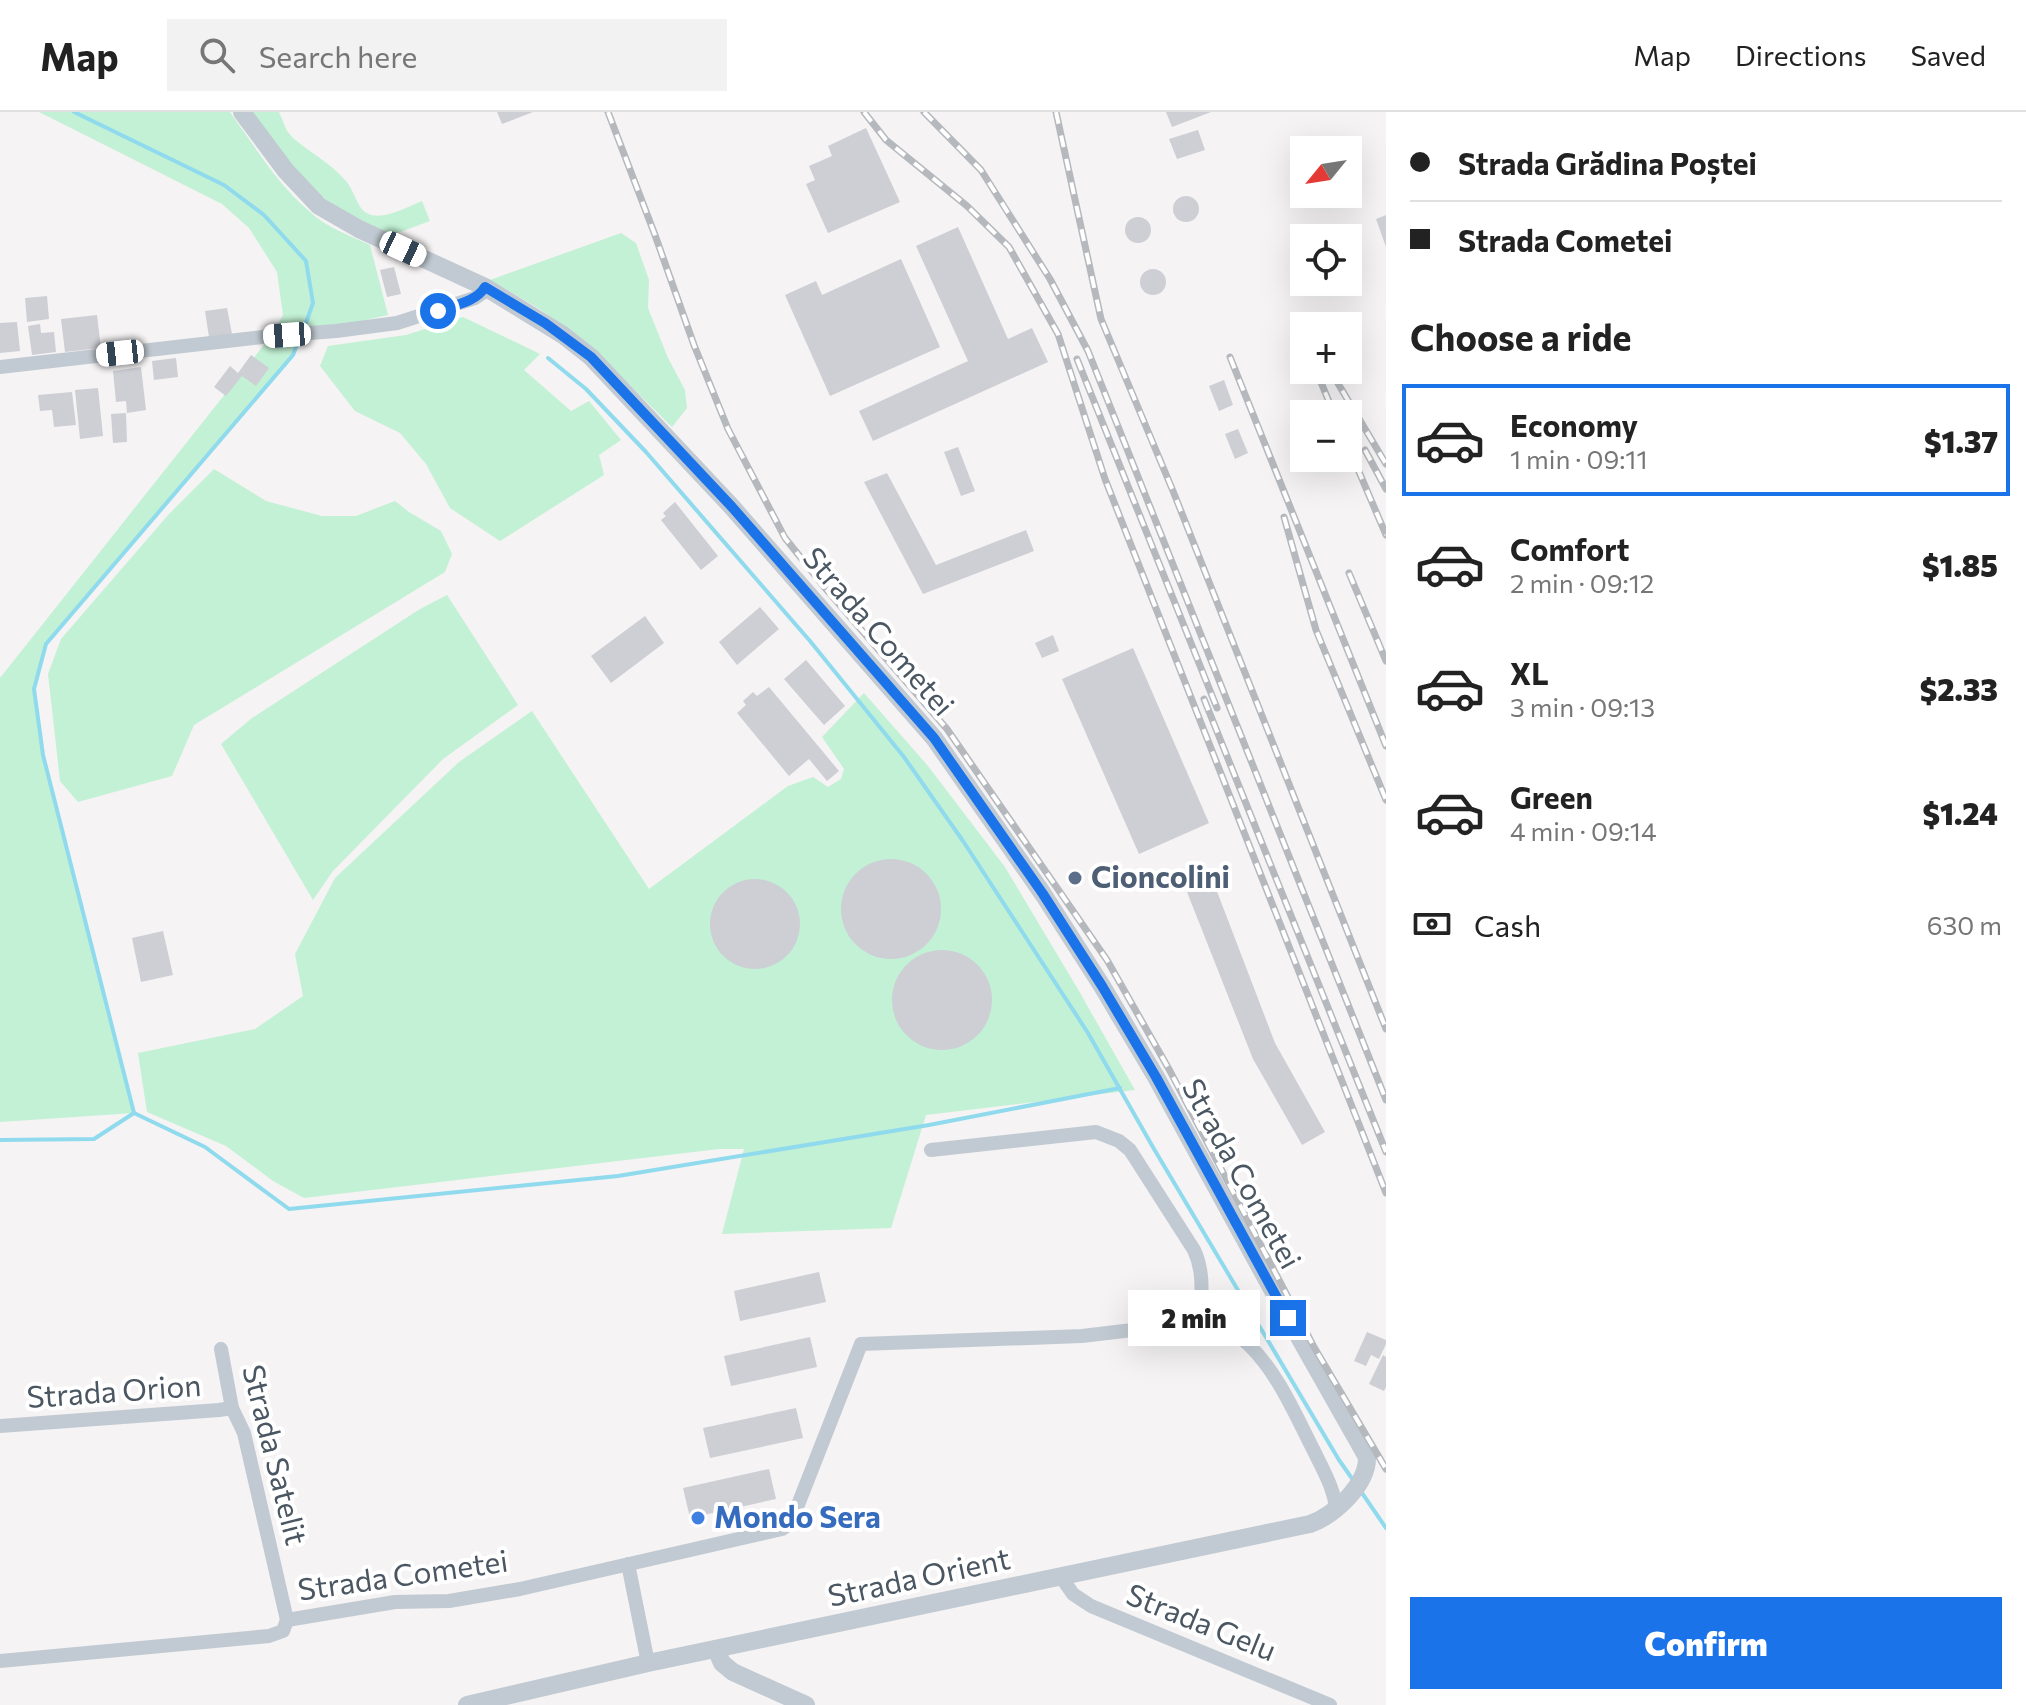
<!DOCTYPE html>
<meta charset="utf-8">
<style>
:root{--surface:#fff;--page:#f2f2f2;--text:#222;--muted:#767676;--line:#e0e0e0;--accent:#1a73e8}
body{margin:0;font-family:Commissioner,sans-serif;background:var(--page);color:var(--text);height:100vh;display:flex;flex-direction:column;font-size:30px;white-space:nowrap}
*{box-sizing:border-box;margin:0}
p{font-size:26px;color:var(--muted)}
.icon{flex:none;width:44px;height:44px;fill:none;stroke:currentColor;stroke-width:2;stroke-linecap:round;stroke-linejoin:round}
.map{position:relative;flex:1;overflow:hidden}
.details{display:flex;flex-direction:column;background:var(--surface);width:640px}
.details>*{flex:none}
.hud{display:grid;align-content:center;height:176px;padding:0 24px;background:var(--surface)}
.needle{width:52px;rotate:240deg}
.controls{position:absolute;left:1290px;top:24px;display:grid;gap:16px}
.controls a{display:grid;place-items:center;width:72px;height:72px;border-radius:0px;background:var(--surface);box-shadow:0 8px 32px #0002;font-size:40px}
.end{position:absolute;width:36px;height:36px;margin:-18px;border:10px solid #1a73e8;background:#fff;box-shadow:0 0 0 4px #fff}
.from{border-radius:50%}
.bubble{position:absolute;height:56px;border-radius:0px;background:var(--surface);box-shadow:0 8px 32px #0002;font-size:26px;font-weight:800;line-height:56px;text-align:center}
.car{position:absolute;width:24px;height:48px;margin:-24px -12px;border-radius:10px;box-shadow:0 0 6px 2px #0007;background:linear-gradient(#fff 24%,#345 0 40%,#fff 0 76%,#345 0 86%,#fff 0)}
.hud b{display:flex;align-items:center;gap:28px;height:76px;font-size:30px}
.hud b+b{border-top:2px solid var(--line)}
.hud i{width:20px;height:20px;background:var(--text)}
ul{padding:0;list-style:none}
li{display:flex;align-items:center;gap:24px;height:112px;margin:0 16px 12px;padding:0 8px;border:4px solid transparent;border-radius:0px}
li div{flex:1}
li b{display:block;font-size:30px}
li em{font-style:normal;font-weight:800}
li.on{border-color:var(--accent)}
li>.icon{width:72px;height:72px;stroke-width:1.5}
h2{padding:0 24px;font-size:36px;line-height:96px}
.pay{display:flex;align-items:center;gap:20px;height:88px;padding:0 24px;font-size:30px}
.pay p{margin-inline-start:auto}
.cta{display:flex;gap:16px;margin-top:auto;padding:16px 24px}
.cta a{flex:1;height:92px;border-radius:0px;background:var(--accent);color:#fff;font-size:32px;font-weight:800;line-height:92px;text-align:center}
header{display:flex;align-items:center;gap:48px;box-sizing:border-box;height:112px;padding:0 40px;background:var(--surface);border-bottom:2px solid var(--line)}
header strong{font-size:38px}
nav{display:flex;gap:44px;margin-inline-start:auto;font-size:28px}
.search{width:560px;height:72px;background:var(--page);display:flex;align-items:center;gap:20px;box-sizing:border-box;padding:0 28px;border-radius:0px;color:var(--muted);font-size:30px}
main{display:flex;flex:1;min-height:0}
.map>svg:first-child{display:block}
</style>
<header>
<strong>Map</strong>
<div class="search"><svg class="icon" aria-label="search" viewBox="0 0 24 24"><circle cx="10" cy="10" r="6"/><path d="M15 15l6 6"/></svg>Search here</div>
<nav><a>Map</a><a>Directions</a><a>Saved</a></nav>
</header>
<main>
<div class="map">
<svg width="1386" height="1593" viewBox="0 0 1386 1593">
<rect width="100%" height="100%" fill="#f5f3f3"/>
<g fill="#c3f1d5">
<path d="M39,0H230C253,32 278,73 309,99C326,115 348,123 370,133L388,203L303,222L293,243L46,532L34,577L43,643L134,1001L0,1010V566L271,224L283,203L277,160L249,116L222,92Z"/>
<path d="M250,0H279L287,19L293,26C308,39 330,51 343,66C351,73 354,84 359,93C372,116 404,96 422,89L430,109L392,123C367,112 342,100 320,83C292,60 272,28 250,0Z"/>
<polygon points="621,121 636,131 642,148 649,168 648,196 668,246 685,278 687,296 672,315 587,231 538,196 490,168"/>
<polygon points="463,205 540,242 524,258 571,299 589,289 621,328 599,343 604,363 500,429 450,396 426,352 400,321 355,299 320,254 328,234 406,223"/>
<polygon points="214,357 266,389 322,404 356,404 395,389 409,400 441,419 452,442 445,460 194,613 172,664 78,690 60,669 48,562 61,527 169,402"/>
<polygon points="447,483 518,593 443,647 333,759 313,788 221,632 252,606 420,497"/>
<polygon points="864,581 928,654 1005,755 1079,879 1135,978 926,1003 891,1116 722,1122 744,1037 719,1037 304,1086 273,1069 226,1034 147,1000 138,941 255,917 303,884 295,842 335,766 459,650 532,599 649,777 788,674 813,665 828,675 841,667 844,657 822,625"/>
</g>
<g fill="none" stroke-linecap="round" stroke-linejoin="round">
<g stroke="#90daee" stroke-width="4">
<polyline points="74,0 224,73 264,103 306,149 313,191 303,219"/>
<polyline points="548,246 586,277 646,340 810,529 904,645 963,729 1088,921 1154,1037 1339,1348 1353,1368"/>
<polyline points="134,1001 205,1035 289,1097 618,1064 929,1013 1120,976"/>
<polyline points="0,1028 94,1027 134,1001 43,643 34,577 46,532 293,243 299,227"/>
<polyline points="1360,1378 1386,1416"/>
</g>
</g>
<g fill="#cdcfd5">
<polygon points="497,0 533,0 502,12"/>
<polygon points="1166,0 1211,0 1172,15"/>
<polygon points="866,16 900,90 828,121 806,72 815,68 809,54 832,44 828,34"/>
<polygon points="1198,18 1205,38 1177,47 1169,27"/>
<circle cx="1186" cy="97" r="13"/>
<polygon points="1386,103 1386,135 1376,107"/>
<circle cx="1138" cy="118" r="13"/>
<polygon points="958,115 1008,227 1032,216 1048,250 873,329 859,299 968,249 916,134"/>
<polygon points="901,147 940,235 830,284 785,183 816,169 822,183"/>
<polygon points="394,155 401,182 387,185 380,158"/>
<circle cx="1153" cy="170" r="13"/>
<polygon points="47,184 49,207 27,210 25,186"/>
<polygon points="227,196 232,222 209,225 205,199"/>
<polygon points="97,203 101,236 65,240 61,207"/>
<polygon points="17,210 20,239 0,241 0,211"/>
<polygon points="40,212 41,221 54,220 56,240 32,243 28,214"/>
<polygon points="251,243 269,256 256,274 242,264 226,284 214,275 230,254 238,261"/>
<polygon points="176,246 178,265 154,268 152,249"/>
<polygon points="141,255 146,298 127,301 126,289 116,290 113,259"/>
<polygon points="1224,268 1233,293 1219,299 1209,274"/>
<polygon points="98,276 103,324 80,327 75,278"/>
<polygon points="72,280 76,313 54,315 52,298 40,299 38,283"/>
<polygon points="126,301 127,330 113,331 111,302"/>
<polygon points="1238,317 1248,341 1235,347 1225,322"/>
<polygon points="958,335 975,379 961,384 944,340"/>
<polygon points="887,361 936,453 1026,418 1034,439 923,482 864,370"/>
<polygon points="675,390 718,444 701,458 661,408 666,404 663,401"/>
<polygon points="760,495 779,517 737,553 719,530"/>
<polygon points="645,504 664,531 611,571 591,544"/>
<polygon points="1053,523 1059,539 1042,546 1035,531"/>
<polygon points="1133,536 1209,711 1139,742 1062,567"/>
<polygon points="806,548 845,594 824,613 784,567"/>
<polygon points="769,575 839,659 827,669 809,647 789,664 737,601 746,593 743,589 753,580 757,584"/>
<circle cx="891" cy="797" r="50"/>
<circle cx="755" cy="812" r="45"/>
<polygon points="1213,769 1275,931 1325,1020 1302,1033 1253,947 1187,780"/>
<polygon points="163,819 173,863 141,870 132,826"/>
<circle cx="942" cy="888" r="50"/>
<polygon points="819,1160 826,1190 740,1209 734,1179"/>
<polygon points="1367,1220 1386,1228 1386,1232 1379,1247 1371,1243 1366,1254 1354,1249"/>
<polygon points="810,1225 817,1255 731,1274 724,1244"/>
<polygon points="1383,1243 1386,1245 1386,1275 1384,1279 1369,1272"/>
<polygon points="796,1296 803,1326 710,1346 703,1316"/>
<polygon points="769,1357 776,1387 690,1406 683,1376"/>
</g>
<g fill="none" stroke-linecap="round" stroke-linejoin="round">
<g stroke="#c1cad2" stroke-width="14">
<polyline points="0,255 271,224 336,219 397,211 475,186 481,182 485,175"/>
<path d="M931,1038L1096,1020L1119,1029L1130,1038L1194,1138C1205,1161 1201,1185 1200,1210C1221,1213 1233,1218 1249,1233C1278,1261 1296,1304 1314,1339C1323,1358 1334,1376 1336,1397"/>
<polyline points="221,1237 232,1296 244,1321 287,1508"/>
<polyline points="0,1314 219,1298 232,1296"/>
<polyline points="628,1452 648,1551"/>
<polyline points="1061,1465 1073,1482 1091,1494 1330,1593"/>
<polyline points="287,1508 395,1490 449,1489 520,1477 782,1417 789,1412 794,1403 861,1232 1082,1224 1200,1210"/>
<polyline points="0,1549 269,1524 283,1519 287,1508"/>
</g>
<g stroke="#c1cad2" stroke-width="18">
<path d="M242,0L286,59L319,94L359,117L485,175L563,223L591,245L732,395L934,626L1043,782L1102,874L1156,965L1273,1179L1367,1345C1368,1372 1335,1403 1310,1412L648,1551L467,1593"/>
<polyline points="716,1537 722,1551 733,1560 806,1593"/>
</g>
<defs>
<g id="rail">
<polyline points="608,0 655,123 694,233 728,317 785,426 826,477 947,617 1107,848 1170,959 1314,1235 1386,1357"/>
<polyline points="864,0 886,28 967,94 1009,135 1058,222 1105,367 1386,1081"/>
<polyline points="924,0 981,58 1050,167 1088,239 1386,988"/>
<polyline points="1056,0 1101,207 1173,379 1386,917"/>
<polyline points="1296,213 1304,231"/>
<polyline points="1230,245 1386,634"/>
<polyline points="1077,247 1217,596"/>
<polyline points="1316,258 1334,302"/>
<polyline points="1330,258 1386,352"/>
<polyline points="1348,334 1386,423"/>
<polyline points="1365,338 1386,377"/>
<polyline points="1284,405 1316,518 1386,688"/>
<polyline points="1349,461 1386,549"/>
<polyline points="1204,587 1386,1040"/>
</g>
</defs>
<use href="#rail" stroke="#b5b8bd" stroke-width="7"/>
<use href="#rail" stroke="#fff" stroke-width="4" stroke-dasharray="12" stroke-linecap="butt"/>
</g>
<g fill="none" stroke-linecap="round" stroke-linejoin="round">
<path stroke="#1a73e8" stroke-width="10" d="M438,199C455,193 476,190 485,175L545,211L591,245L732,395L934,626L1043,782L1102,874L1156,965L1288,1206"/>
</g>
<circle fill="#5c6f8a" stroke="#fff" stroke-width="3" cx="1075" cy="766" r="8"/>
<circle fill="#3f7fe0" stroke="#fff" stroke-width="3" cx="698" cy="1406" r="8"/>
<g text-anchor="middle" stroke-width="8" stroke-linejoin="round" paint-order="stroke">
<g font-size="30" fill="#4a5661" stroke="#fff">
<text transform="translate(878 520) rotate(49)" y="10">Strada Cometei</text>
<text transform="translate(1241 1062) rotate(61)" y="10">Strada Cometei</text>
<text transform="translate(114 1280) rotate(-4)" y="10">Strada Orion</text>
<text transform="translate(274 1343) rotate(76)" y="10">Strada Satelit</text>
<text transform="translate(403 1464) rotate(-8)" y="10">Strada Cometei</text>
<text transform="translate(919 1466) rotate(-12)" y="10">Strada Orient</text>
<text transform="translate(1201 1511) rotate(22)" y="10">Strada Gelu</text>
</g>
<g font-size="30" font-weight="bold" fill="#4e5e75" stroke="#fff" text-anchor="start">
<text x="1091" y="776">Cioncolini</text>
</g>
<g font-size="30" font-weight="bold" fill="#366cbe" stroke="#fff" text-anchor="start">
<text x="714" y="1416">Mondo Sera</text>
</g>
</g>
</svg>
<div class="controls">
<a><svg class="needle" viewBox="-14 -14 28 28"><path d="M0-13l5 13h-10z" fill="#e53935"/><path d="M0 13l5-13h-10z" fill="#767676"/></svg></a>
<a><svg class="icon" aria-label="locate" viewBox="0 0 24 24"><circle cx="12" cy="12" r="6"/><path d="M12 2v4M12 18v4M2 12h4M18 12h4"/></svg></a>
<a>+</a>
<a>−</a>
</div>
<i class="end from" style="left:438px;top:199px"></i>
<i class="end" style="left:1288px;top:1206px"></i>
<div class="bubble" style="left:1128px;top:1178px;width:132px">2 min</div>
<i class="car" style="left:403px;top:137px;rotate:115deg"></i>
<i class="car" style="left:287px;top:223px;rotate:266deg"></i>
<i class="car" style="left:120px;top:241px;rotate:264deg"></i>
</div>
<section class="details">
<div class="hud">
<b><i class="from"></i>Strada Grădina Poștei</b>
<b><i></i>Strada Cometei</b>
</div>
<h2>Choose a ride</h2>
<ul>
<li class="on"><svg class="icon" aria-label="car" viewBox="0 0 24 24"><path d="M5 17H2v-5l4-1 3-4h7l3 4 3 1v5h-3M9 17h6M6 11h13"/><circle cx="7" cy="17" r="2"/><circle cx="17" cy="17" r="2"/></svg><div><b>Economy</b><p>1 min · 09:11</p></div><em>$1.37</em></li>
<li><svg class="icon" aria-label="car" viewBox="0 0 24 24"><path d="M5 17H2v-5l4-1 3-4h7l3 4 3 1v5h-3M9 17h6M6 11h13"/><circle cx="7" cy="17" r="2"/><circle cx="17" cy="17" r="2"/></svg><div><b>Comfort</b><p>2 min · 09:12</p></div><em>$1.85</em></li>
<li><svg class="icon" aria-label="car" viewBox="0 0 24 24"><path d="M5 17H2v-5l4-1 3-4h7l3 4 3 1v5h-3M9 17h6M6 11h13"/><circle cx="7" cy="17" r="2"/><circle cx="17" cy="17" r="2"/></svg><div><b>XL</b><p>3 min · 09:13</p></div><em>$2.33</em></li>
<li><svg class="icon" aria-label="car" viewBox="0 0 24 24"><path d="M5 17H2v-5l4-1 3-4h7l3 4 3 1v5h-3M9 17h6M6 11h13"/><circle cx="7" cy="17" r="2"/><circle cx="17" cy="17" r="2"/></svg><div><b>Green</b><p>4 min · 09:14</p></div><em>$1.24</em></li>
</ul>
<div class="pay"><svg class="icon" aria-label="cash" viewBox="0 0 24 24"><path d="M3 7h18v10H3z"/><circle cx="12" cy="12" r="2"/></svg>Cash<p>630 m</p></div>
<div class="cta"><a>Confirm</a></div>
</section>
</main>
